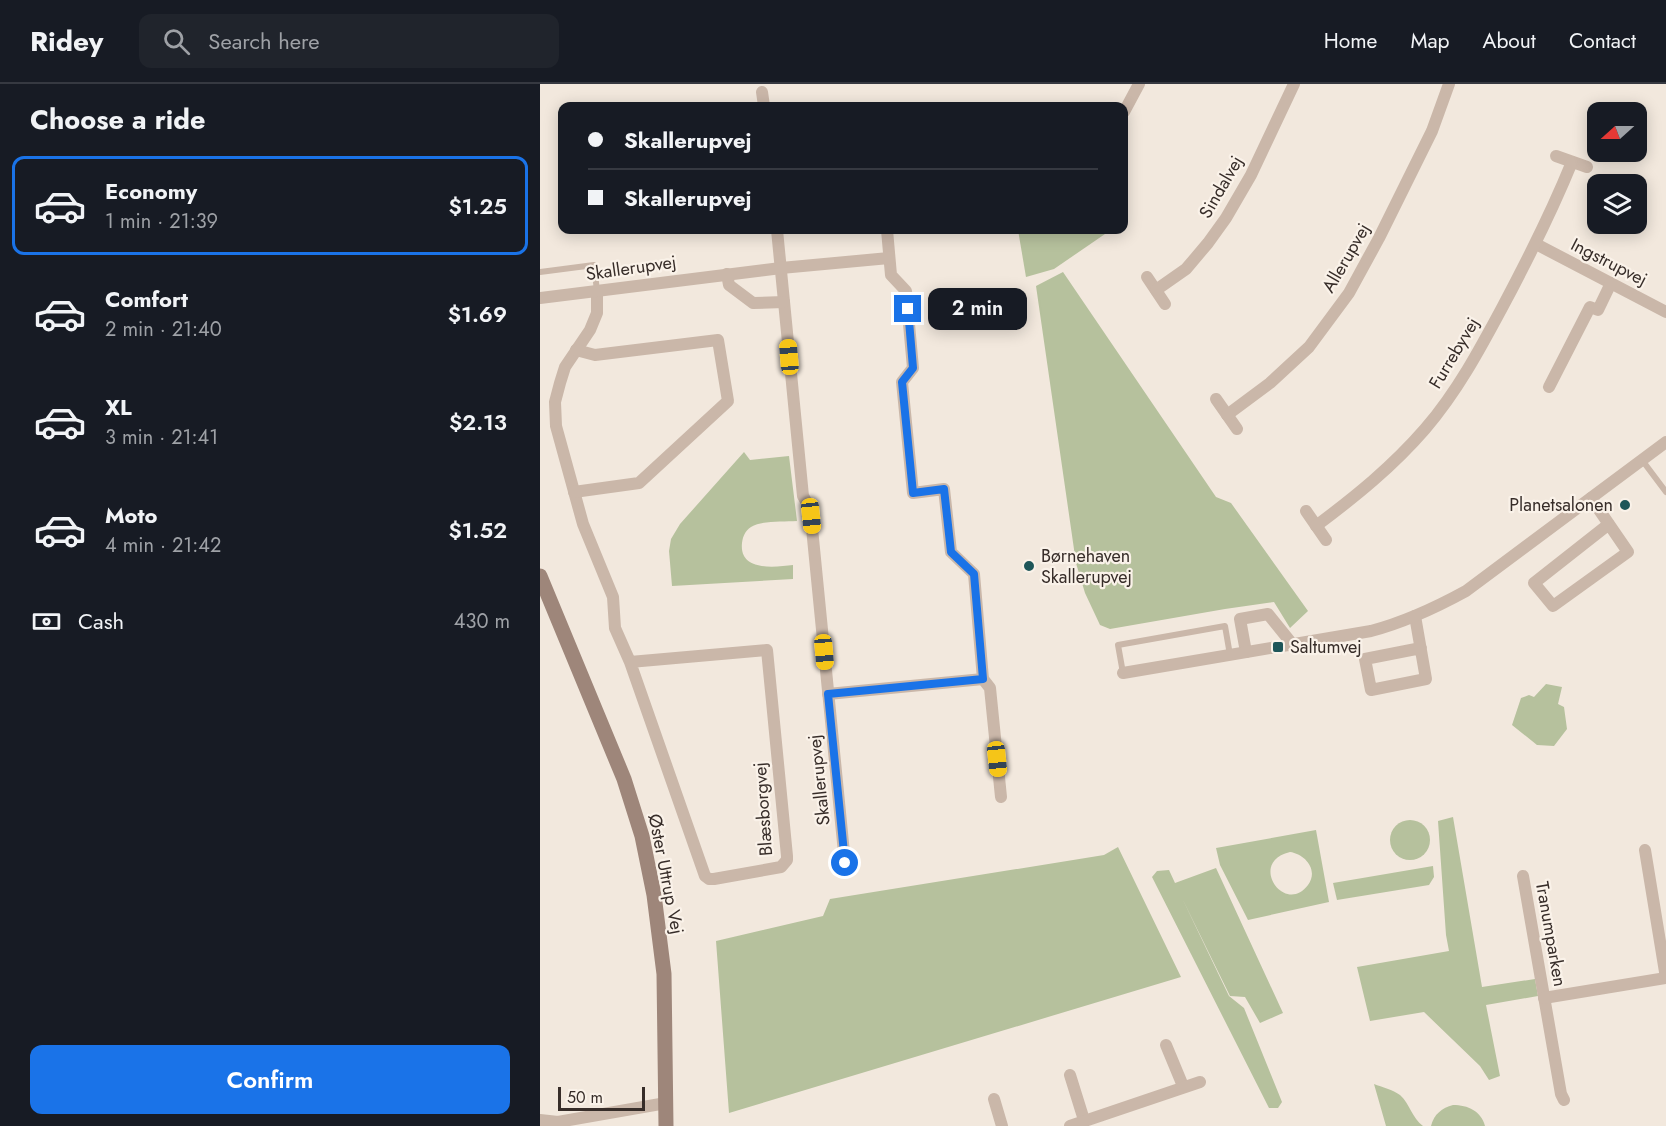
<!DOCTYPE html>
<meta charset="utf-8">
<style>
:root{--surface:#171b24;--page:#20242c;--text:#f1f3f6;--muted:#9ea1a6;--line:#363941;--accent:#1a73e8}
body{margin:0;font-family:Jost,sans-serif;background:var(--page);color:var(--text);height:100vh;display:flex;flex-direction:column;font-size:22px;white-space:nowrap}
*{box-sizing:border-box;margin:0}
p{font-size:20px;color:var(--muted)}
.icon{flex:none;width:33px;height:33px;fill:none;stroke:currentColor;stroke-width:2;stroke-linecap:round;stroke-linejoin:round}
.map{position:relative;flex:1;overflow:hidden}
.sheet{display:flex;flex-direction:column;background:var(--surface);width:540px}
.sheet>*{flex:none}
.banner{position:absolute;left:18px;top:18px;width:570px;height:132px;border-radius:12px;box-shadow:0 3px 15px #0003;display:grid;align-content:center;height:132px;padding:0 30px;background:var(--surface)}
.needle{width:39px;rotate:249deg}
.fabs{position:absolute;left:1047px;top:18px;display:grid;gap:12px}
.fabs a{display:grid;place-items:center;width:60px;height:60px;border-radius:12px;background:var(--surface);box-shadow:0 3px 15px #0003;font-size:30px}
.scale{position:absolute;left:18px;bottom:15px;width:87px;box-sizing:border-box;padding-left:6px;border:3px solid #372d29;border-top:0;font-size:16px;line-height:21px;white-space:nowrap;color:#372d29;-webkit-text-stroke:4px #faf2e9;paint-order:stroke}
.end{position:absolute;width:27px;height:27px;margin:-14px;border:8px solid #1a73e8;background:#fff;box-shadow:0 0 0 3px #fff}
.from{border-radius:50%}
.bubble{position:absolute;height:42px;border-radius:12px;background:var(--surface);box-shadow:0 3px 15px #0003;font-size:20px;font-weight:600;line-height:42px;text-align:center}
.car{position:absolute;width:18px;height:36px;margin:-18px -9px;border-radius:8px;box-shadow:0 0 4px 2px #0007;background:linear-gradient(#f5c518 24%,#345 0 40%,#f5c518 0 76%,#345 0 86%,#f5c518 0)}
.banner b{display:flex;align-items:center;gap:21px;height:57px;font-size:22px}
.banner b+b{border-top:2px solid var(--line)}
.banner i{width:15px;height:15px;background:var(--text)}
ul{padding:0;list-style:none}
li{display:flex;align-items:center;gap:18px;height:99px;margin:0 12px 9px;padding:0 18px;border:3px solid transparent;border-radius:12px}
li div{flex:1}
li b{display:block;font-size:22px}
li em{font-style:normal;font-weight:600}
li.active{border-color:var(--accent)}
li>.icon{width:54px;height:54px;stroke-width:1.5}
h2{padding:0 30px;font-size:27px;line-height:72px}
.pay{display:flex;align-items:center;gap:15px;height:66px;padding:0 30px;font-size:22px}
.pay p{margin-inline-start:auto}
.action{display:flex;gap:12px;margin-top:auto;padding:12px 30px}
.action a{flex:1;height:69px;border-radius:12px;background:var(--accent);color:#fff;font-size:24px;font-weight:600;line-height:69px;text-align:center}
header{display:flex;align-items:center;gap:36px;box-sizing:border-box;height:84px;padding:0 30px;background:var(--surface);border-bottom:2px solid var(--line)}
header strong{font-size:28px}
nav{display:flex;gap:33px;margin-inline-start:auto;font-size:21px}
.search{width:420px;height:54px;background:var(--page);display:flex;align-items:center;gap:15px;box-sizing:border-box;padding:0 21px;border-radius:12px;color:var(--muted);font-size:22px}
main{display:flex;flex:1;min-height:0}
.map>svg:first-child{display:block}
</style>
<header>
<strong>Ridey</strong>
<div class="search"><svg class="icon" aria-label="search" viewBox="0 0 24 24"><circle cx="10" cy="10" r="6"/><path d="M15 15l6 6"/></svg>Search here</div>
<nav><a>Home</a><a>Map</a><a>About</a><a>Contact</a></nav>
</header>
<main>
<section class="sheet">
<h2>Choose a ride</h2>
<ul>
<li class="active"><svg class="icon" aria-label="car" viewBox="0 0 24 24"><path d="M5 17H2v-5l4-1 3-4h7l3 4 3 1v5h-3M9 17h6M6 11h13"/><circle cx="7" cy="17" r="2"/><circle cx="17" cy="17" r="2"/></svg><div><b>Economy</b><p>1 min · 21:39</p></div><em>$1.25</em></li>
<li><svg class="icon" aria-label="car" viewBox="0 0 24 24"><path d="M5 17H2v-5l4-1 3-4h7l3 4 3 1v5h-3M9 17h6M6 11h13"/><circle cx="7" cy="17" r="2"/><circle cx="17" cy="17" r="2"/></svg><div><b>Comfort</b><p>2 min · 21:40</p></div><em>$1.69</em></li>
<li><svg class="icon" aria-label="car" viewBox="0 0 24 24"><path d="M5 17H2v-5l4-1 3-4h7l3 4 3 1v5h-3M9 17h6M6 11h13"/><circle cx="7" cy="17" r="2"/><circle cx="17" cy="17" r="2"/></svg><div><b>XL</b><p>3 min · 21:41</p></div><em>$2.13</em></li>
<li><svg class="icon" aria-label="car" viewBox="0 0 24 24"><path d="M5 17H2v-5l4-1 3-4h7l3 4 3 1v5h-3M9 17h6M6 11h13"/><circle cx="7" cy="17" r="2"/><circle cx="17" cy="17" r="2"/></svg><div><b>Moto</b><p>4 min · 21:42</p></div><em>$1.52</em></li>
</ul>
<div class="pay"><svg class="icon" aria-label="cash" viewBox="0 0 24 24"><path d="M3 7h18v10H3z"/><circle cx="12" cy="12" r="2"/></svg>Cash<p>430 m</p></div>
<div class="action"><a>Confirm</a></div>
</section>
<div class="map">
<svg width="1126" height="1042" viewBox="0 0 1126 1042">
<rect width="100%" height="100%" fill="#f2e8dd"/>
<g fill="#b6c19d" fill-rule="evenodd">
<polygon points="478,146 561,146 565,150 514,185 486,193"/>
<polygon points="523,188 676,413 691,419 768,527 750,544 734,518 685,525 570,545 560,541 545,509 536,479 496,202"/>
<path d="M204,368L210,376L249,372L257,437C243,438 223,436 211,443C205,447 203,452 202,459C199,488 235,483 253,481V495L132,502L129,467L131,455L140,440Z"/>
<polygon points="1006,600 1022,603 1018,620 1024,623 1027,645 1014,662 997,661 972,641 981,614 989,611 994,613"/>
<polygon points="913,733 942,903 995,895 998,912 946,921 960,992 949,996 940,982 884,928 830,937 817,883 909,867 906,851 898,737"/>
<circle cx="870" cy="756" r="20"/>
<path d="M776,746L789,818L708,836L680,781L676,764ZM750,768C765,770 779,786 768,801C745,832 707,778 750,768Z"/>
<polygon points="578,763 641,893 189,1029 176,857 283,832 290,815 564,771"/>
<polygon points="893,782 894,793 889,801 797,816 793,799"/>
<polygon points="676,784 743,929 720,939 705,913 690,912 642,814 689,912 704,924 742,1018 738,1024 729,1024 612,793 617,787 629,786 635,799"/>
<path d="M834,1000C842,1003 853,1006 860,1011C870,1020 872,1034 883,1042H846Z"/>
<path d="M913,1021C928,1021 941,1027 945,1042H891C894,1030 902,1024 913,1021Z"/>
</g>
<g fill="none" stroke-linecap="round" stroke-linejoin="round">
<g stroke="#cab7a9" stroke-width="6">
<polyline points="0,188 54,181 57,207"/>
<polyline points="1102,376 1126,408"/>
<polyline points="583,589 578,561 685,542 690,571"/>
</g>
<g stroke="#cab7a9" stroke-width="12">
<polyline points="222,8 224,22"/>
<polyline points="584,28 599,0"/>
<polyline points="1016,72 1047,83"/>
<polyline points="237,146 263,412 270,424 305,779"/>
<polyline points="347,146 351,191 366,207 373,284 362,298 373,409 404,405 411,468 434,490 443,595 450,604 461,713"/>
<polyline points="996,160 1126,228"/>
<polyline points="187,190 189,201 213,219 244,218"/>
<polyline points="607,193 625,220"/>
<polyline points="616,206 646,185 668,159 686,134 711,91 754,0"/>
<polyline points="57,207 57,229 50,246 25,283 20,299 15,318 16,342 43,440 73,513 75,544 90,578 165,792 169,795 174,795 241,783 247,776 247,772 227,566 90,578"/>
<polyline points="0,214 241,184 349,174"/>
<polyline points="1009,303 1050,223 1058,226 1071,199"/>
<polyline points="676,315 697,345"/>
<polyline points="687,331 730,299 769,263 809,209 839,154 892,47 909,0"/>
<polyline points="34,408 99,399 188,317 178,256 55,271 36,266"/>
<polyline points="1051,414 1088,468 1013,522 994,499 1069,440"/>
<polyline points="766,427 786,456"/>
<path d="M776,442C816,412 852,383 885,345C917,308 940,265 963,222C988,175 1012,127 1032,78"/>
<polyline points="875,532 886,595 831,606 825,575 881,564"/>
<polyline points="706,568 700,535 728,530 753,561"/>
<path d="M583,589L831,547C865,538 895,524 926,507L1126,358"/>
<polyline points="288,610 443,595"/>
<polyline points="1105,766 1126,894"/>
<polyline points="983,792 1021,1010 1024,1016"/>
<polyline points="1004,914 1126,894"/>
<polyline points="626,961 643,1002"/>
<polyline points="530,991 544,1036"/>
<polyline points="454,1015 462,1042"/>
<polyline points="0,1036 18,1038 126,1019"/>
<polyline points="530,1042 660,998"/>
</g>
<polyline stroke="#9e867a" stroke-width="15" points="0,492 84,695 102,752 114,811 124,890 126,1042"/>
</g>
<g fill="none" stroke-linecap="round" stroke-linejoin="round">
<polyline stroke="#1a73e8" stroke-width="8" points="305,779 288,610 443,595 434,490 411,468 404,405 373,409 362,298 373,284 368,225"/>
</g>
<g fill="#1e5659" stroke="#faf2e9" stroke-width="2">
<circle cx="1085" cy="421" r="6"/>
<circle cx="489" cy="482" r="6"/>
<rect x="732" y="557" width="12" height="12" rx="3"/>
</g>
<g text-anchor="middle" stroke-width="4.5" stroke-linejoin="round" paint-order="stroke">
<g font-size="18" fill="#372d29" stroke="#faf2e9">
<text transform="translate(681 103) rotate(-60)" y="6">Sindalvej</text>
<text transform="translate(806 174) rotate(-60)" y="6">Allerupvej</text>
<text transform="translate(1069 178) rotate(27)" y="6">Ingstrupvej</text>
<text transform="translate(91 184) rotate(-8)" y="6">Skallerupvej</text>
<text transform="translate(914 269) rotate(-59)" y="6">Furrebyvej</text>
<text transform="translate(279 696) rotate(-96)" y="6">Skallerupvej</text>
<text transform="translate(223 725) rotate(-94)" y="6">Blæsborgvej</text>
<text transform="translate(126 790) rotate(79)" y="6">Øster Uttrup Vej</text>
<text transform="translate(1011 850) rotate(80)" y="6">Tranumparken</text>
</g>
<g font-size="18" fill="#372d29" stroke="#faf2e9" text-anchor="start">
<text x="1073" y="427" text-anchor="end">Planetsalonen</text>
<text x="501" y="478">Børnehaven<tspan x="501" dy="21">Skallerupvej</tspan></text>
<text x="750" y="569">Saltumvej</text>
</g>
</g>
</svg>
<div class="fabs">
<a><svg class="needle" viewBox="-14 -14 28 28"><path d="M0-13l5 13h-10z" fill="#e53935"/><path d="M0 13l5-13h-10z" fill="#9ea1a6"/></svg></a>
<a><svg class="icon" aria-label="layers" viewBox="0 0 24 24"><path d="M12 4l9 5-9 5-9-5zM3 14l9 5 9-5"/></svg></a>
</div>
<div class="scale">50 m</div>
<i class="end from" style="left:305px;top:779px"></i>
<i class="end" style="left:368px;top:225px"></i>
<div class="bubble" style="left:388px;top:204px;width:99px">2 min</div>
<i class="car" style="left:249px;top:273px;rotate:355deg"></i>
<i class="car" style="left:271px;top:432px;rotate:174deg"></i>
<i class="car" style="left:284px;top:568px;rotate:175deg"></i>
<i class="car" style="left:457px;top:675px;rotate:174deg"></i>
<div class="banner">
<b><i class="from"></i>Skallerupvej</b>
<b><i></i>Skallerupvej</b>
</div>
</div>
</main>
